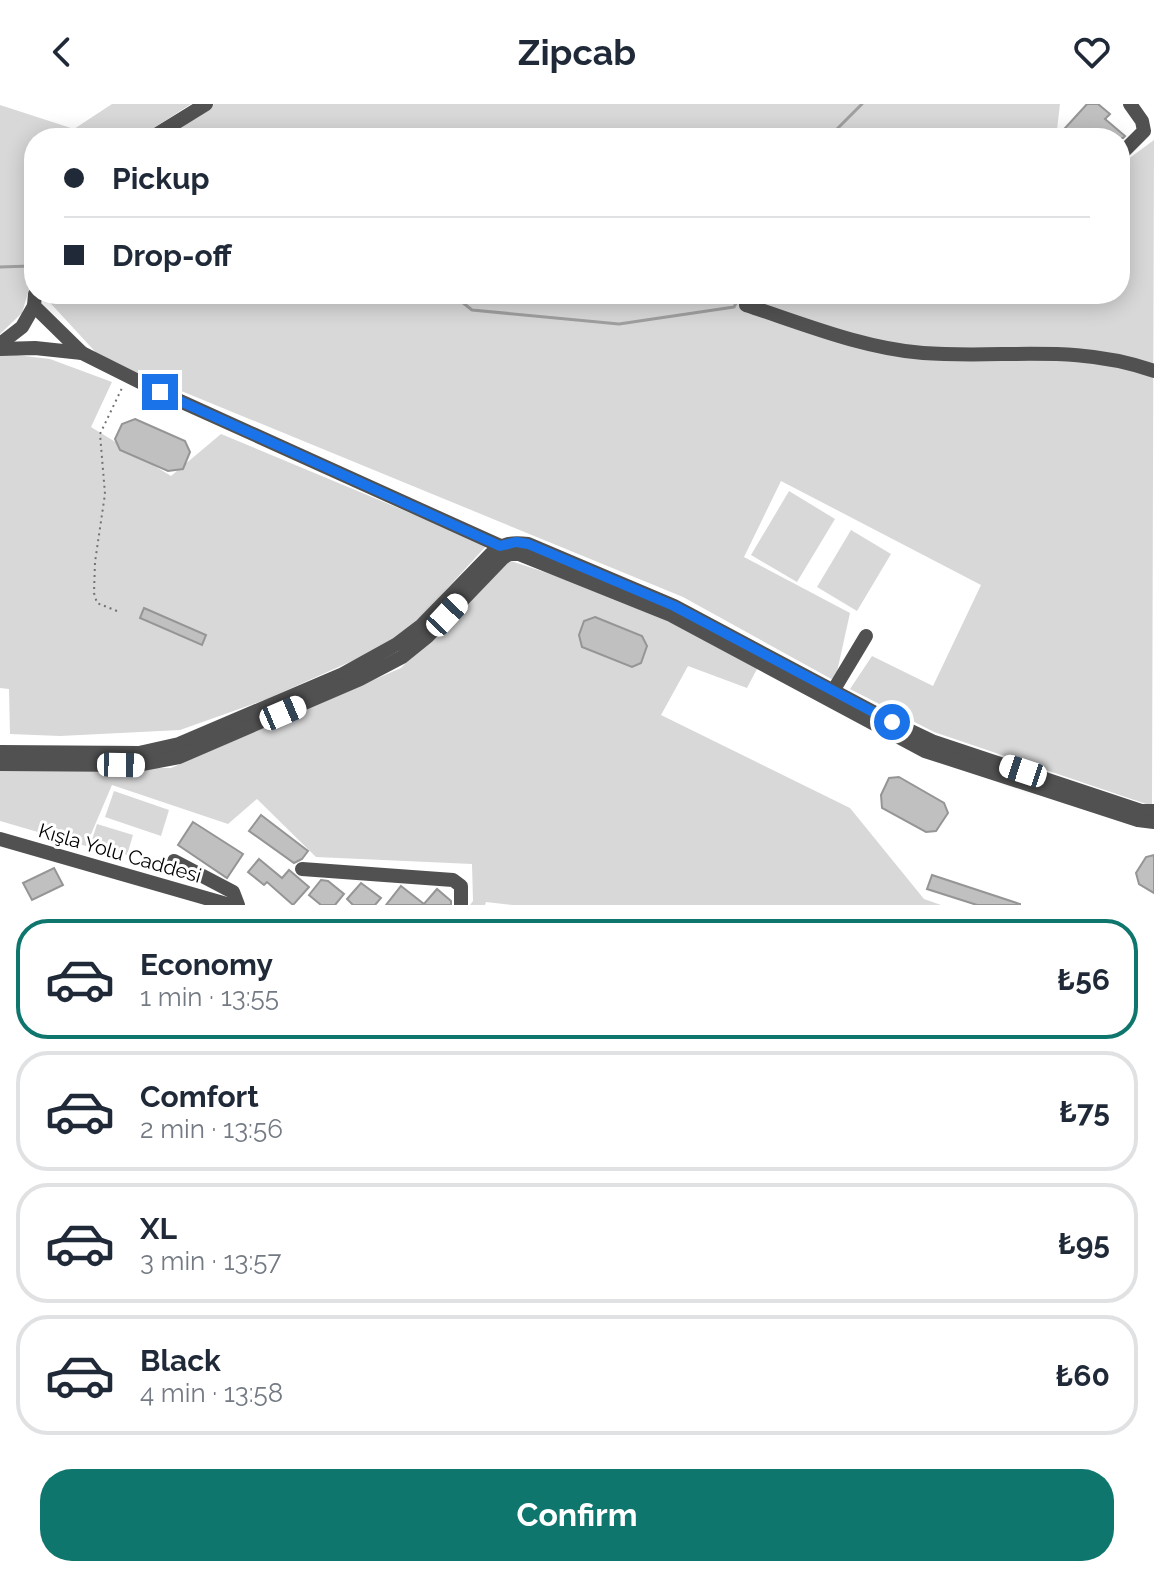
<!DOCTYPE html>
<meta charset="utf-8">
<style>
:root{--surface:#fff;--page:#f6f6f7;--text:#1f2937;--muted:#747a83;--line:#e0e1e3;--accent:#0f766e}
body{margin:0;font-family:Raleway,sans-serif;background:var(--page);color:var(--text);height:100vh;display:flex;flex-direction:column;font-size:30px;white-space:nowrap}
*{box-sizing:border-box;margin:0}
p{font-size:26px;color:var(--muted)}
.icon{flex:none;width:44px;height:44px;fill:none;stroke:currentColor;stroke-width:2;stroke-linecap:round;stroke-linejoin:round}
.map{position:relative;height:801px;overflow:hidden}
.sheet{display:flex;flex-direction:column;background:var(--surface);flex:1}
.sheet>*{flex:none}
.hud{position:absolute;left:24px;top:24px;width:1106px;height:176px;border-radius:32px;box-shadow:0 4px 20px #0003;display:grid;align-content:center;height:176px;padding:0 40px;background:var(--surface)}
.end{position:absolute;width:36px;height:36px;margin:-18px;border:10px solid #1a73e8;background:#fff;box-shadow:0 0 0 4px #fff}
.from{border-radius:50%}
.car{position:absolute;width:24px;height:48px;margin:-24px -12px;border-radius:10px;box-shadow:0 0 6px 2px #0007;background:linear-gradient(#fff 24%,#345 0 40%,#fff 0 76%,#345 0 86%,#fff 0)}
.hud b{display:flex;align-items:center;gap:28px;height:76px;font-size:30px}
.hud b+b{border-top:2px solid var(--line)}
.hud i{width:20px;height:20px;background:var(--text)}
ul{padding:14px 0 0;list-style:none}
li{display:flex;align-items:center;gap:24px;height:120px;margin:0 16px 12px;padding:0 24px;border:4px solid var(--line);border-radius:32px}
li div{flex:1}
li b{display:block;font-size:30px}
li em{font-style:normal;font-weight:700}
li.on{border-color:var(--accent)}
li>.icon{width:72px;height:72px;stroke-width:1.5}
.primary-button{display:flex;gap:16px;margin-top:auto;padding:16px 40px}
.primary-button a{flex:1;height:92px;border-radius:32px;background:var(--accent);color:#fff;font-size:32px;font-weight:700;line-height:92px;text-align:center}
header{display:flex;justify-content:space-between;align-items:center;height:104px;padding:0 40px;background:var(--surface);font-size:36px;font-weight:700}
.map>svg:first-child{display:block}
</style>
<header><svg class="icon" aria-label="back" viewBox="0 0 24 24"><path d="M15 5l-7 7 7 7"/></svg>Zipcab<svg class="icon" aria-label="heart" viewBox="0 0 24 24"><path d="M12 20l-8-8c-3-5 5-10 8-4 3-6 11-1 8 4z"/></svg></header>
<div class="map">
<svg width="1154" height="801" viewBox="0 0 1154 801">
<rect width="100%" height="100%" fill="#fff"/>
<g fill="#d8d8d8">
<polygon points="112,0 191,0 138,34 34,34 34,168 22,209 0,230 0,1 74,25"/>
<polygon points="214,0 1060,0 1056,34 163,34"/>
<polygon points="1154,36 1152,702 934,628 850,585 872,552 933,582 981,481 781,377 744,453 850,509 835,577 683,493 101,254 42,190 1120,190 1120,61"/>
<polygon points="0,249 50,255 112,278 91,323 171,372 221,330 487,441 401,535 267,595 180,626 60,632 10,630 9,585 0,584"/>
<polygon points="789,387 835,415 797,478 751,451"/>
<polygon points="851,426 891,450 857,507 817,483"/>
<polygon points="508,456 620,493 758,563 747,584 688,562 661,611 850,704 924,795 941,801 513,801 486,798 485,801 470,801 473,797 472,760 316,753 257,695 228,720 112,681 86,742 0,717 0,663 171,664 401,564"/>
<polygon points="114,687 169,706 161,732 105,713"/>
<polygon points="97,720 133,731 127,751 91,739"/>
</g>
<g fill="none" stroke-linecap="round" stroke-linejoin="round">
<g stroke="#9f9f9f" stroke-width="3">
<polyline points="828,34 862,0"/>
<polyline points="0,163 31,162"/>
<polyline points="452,190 472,206 619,220 734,203 741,190"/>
</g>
</g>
<g fill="#c0c0c0" stroke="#959595" stroke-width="2">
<polygon points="1087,0 1098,0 1110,10 1105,15 1125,32 1123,34 1056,34"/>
<polygon points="135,315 185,337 190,348 183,365 168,367 120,346 115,335 122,320"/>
<polygon points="144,504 206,531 202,541 140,514"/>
<polygon points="595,513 642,532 647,542 641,559 632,563 582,543 579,531 584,517"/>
<polygon points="899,673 944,699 948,709 936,727 926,728 882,704 881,691 889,674"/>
<polygon points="261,711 308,747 302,755 294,759 249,727"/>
<polygon points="193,718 243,750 227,774 178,741"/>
<polygon points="1154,751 1154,789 1139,780 1136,769 1146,753"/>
<polygon points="259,755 282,774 289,766 309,783 293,801 267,778 264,781 248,768"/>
<polygon points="54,764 63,781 32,796 23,779"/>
<polygon points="932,771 1020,800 1020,801 977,801 927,785"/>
<polygon points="321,776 328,777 344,790 335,801 321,801 309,791"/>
<polygon points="361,779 381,794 375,801 353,801 347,795"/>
<polygon points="401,782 424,800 437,785 451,797 451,801 386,801"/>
</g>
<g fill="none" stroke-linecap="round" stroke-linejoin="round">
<polyline stroke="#737373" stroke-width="2" stroke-dasharray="2 4" stroke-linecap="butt" points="117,507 97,499 94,489 95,458 105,390 100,330 122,284"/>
<g stroke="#515151" stroke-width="14">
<polyline points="151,34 206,0"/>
<polyline points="1120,51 1144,27 1142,17 1130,0"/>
<polyline points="35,190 34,202 82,249 160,288 507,445"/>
<path d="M746,201C804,220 862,244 923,249C1003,255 1076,239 1154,267"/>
<polyline points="0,240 22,223 34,202"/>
<polyline points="0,245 35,244 82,249"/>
<polyline points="830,592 866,532"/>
<path d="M0,648L139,649L179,640L341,571L397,540L422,521L491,450C503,439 512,438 528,440L674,502L892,618L934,638L1141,707H1154"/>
<polyline points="0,660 137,661 179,653 360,575 402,553 428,532 503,454 509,450 519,450 671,511 925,647 1138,716 1154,718"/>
<polyline points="0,735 230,801"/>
<polyline points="174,757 233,788 238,801"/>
<polyline points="302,765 453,776 461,782 461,801"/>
</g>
</g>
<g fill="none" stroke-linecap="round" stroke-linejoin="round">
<polyline stroke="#1a73e8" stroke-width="10" points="160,288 500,442 516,438 528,440 674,502 892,618"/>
</g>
<g text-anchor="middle" stroke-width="6" stroke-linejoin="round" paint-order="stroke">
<g font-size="20" fill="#000" stroke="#fff">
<text transform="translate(120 749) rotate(16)" y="7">Kışla Yolu Caddesi</text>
</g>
</g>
</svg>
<i class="end from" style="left:892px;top:618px"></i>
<i class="end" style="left:160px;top:288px"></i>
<i class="car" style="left:447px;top:511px;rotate:43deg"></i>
<i class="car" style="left:283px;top:609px;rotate:67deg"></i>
<i class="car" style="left:121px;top:661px;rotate:91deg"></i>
<i class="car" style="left:1023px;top:667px;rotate:288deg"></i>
<div class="hud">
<b><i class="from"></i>Pickup</b>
<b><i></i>Drop-off</b>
</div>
</div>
<section class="sheet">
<ul>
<li class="on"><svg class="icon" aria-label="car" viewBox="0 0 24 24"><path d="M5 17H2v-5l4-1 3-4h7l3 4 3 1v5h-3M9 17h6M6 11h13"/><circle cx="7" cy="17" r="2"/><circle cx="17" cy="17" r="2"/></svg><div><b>Economy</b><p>1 min · 13:55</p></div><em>₺56</em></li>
<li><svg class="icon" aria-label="car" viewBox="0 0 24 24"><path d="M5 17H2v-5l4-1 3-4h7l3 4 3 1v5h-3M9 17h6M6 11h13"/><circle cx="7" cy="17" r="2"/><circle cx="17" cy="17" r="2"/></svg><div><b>Comfort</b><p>2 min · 13:56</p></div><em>₺75</em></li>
<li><svg class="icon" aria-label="car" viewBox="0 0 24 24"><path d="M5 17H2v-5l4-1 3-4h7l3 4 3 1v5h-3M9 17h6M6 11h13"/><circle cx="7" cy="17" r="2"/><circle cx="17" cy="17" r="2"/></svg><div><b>XL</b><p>3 min · 13:57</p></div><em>₺95</em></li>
<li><svg class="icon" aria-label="car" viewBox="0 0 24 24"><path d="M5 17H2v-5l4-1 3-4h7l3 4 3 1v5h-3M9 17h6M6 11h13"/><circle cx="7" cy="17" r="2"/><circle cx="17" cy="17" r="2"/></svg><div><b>Black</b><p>4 min · 13:58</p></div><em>₺60</em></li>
</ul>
<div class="primary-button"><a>Confirm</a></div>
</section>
